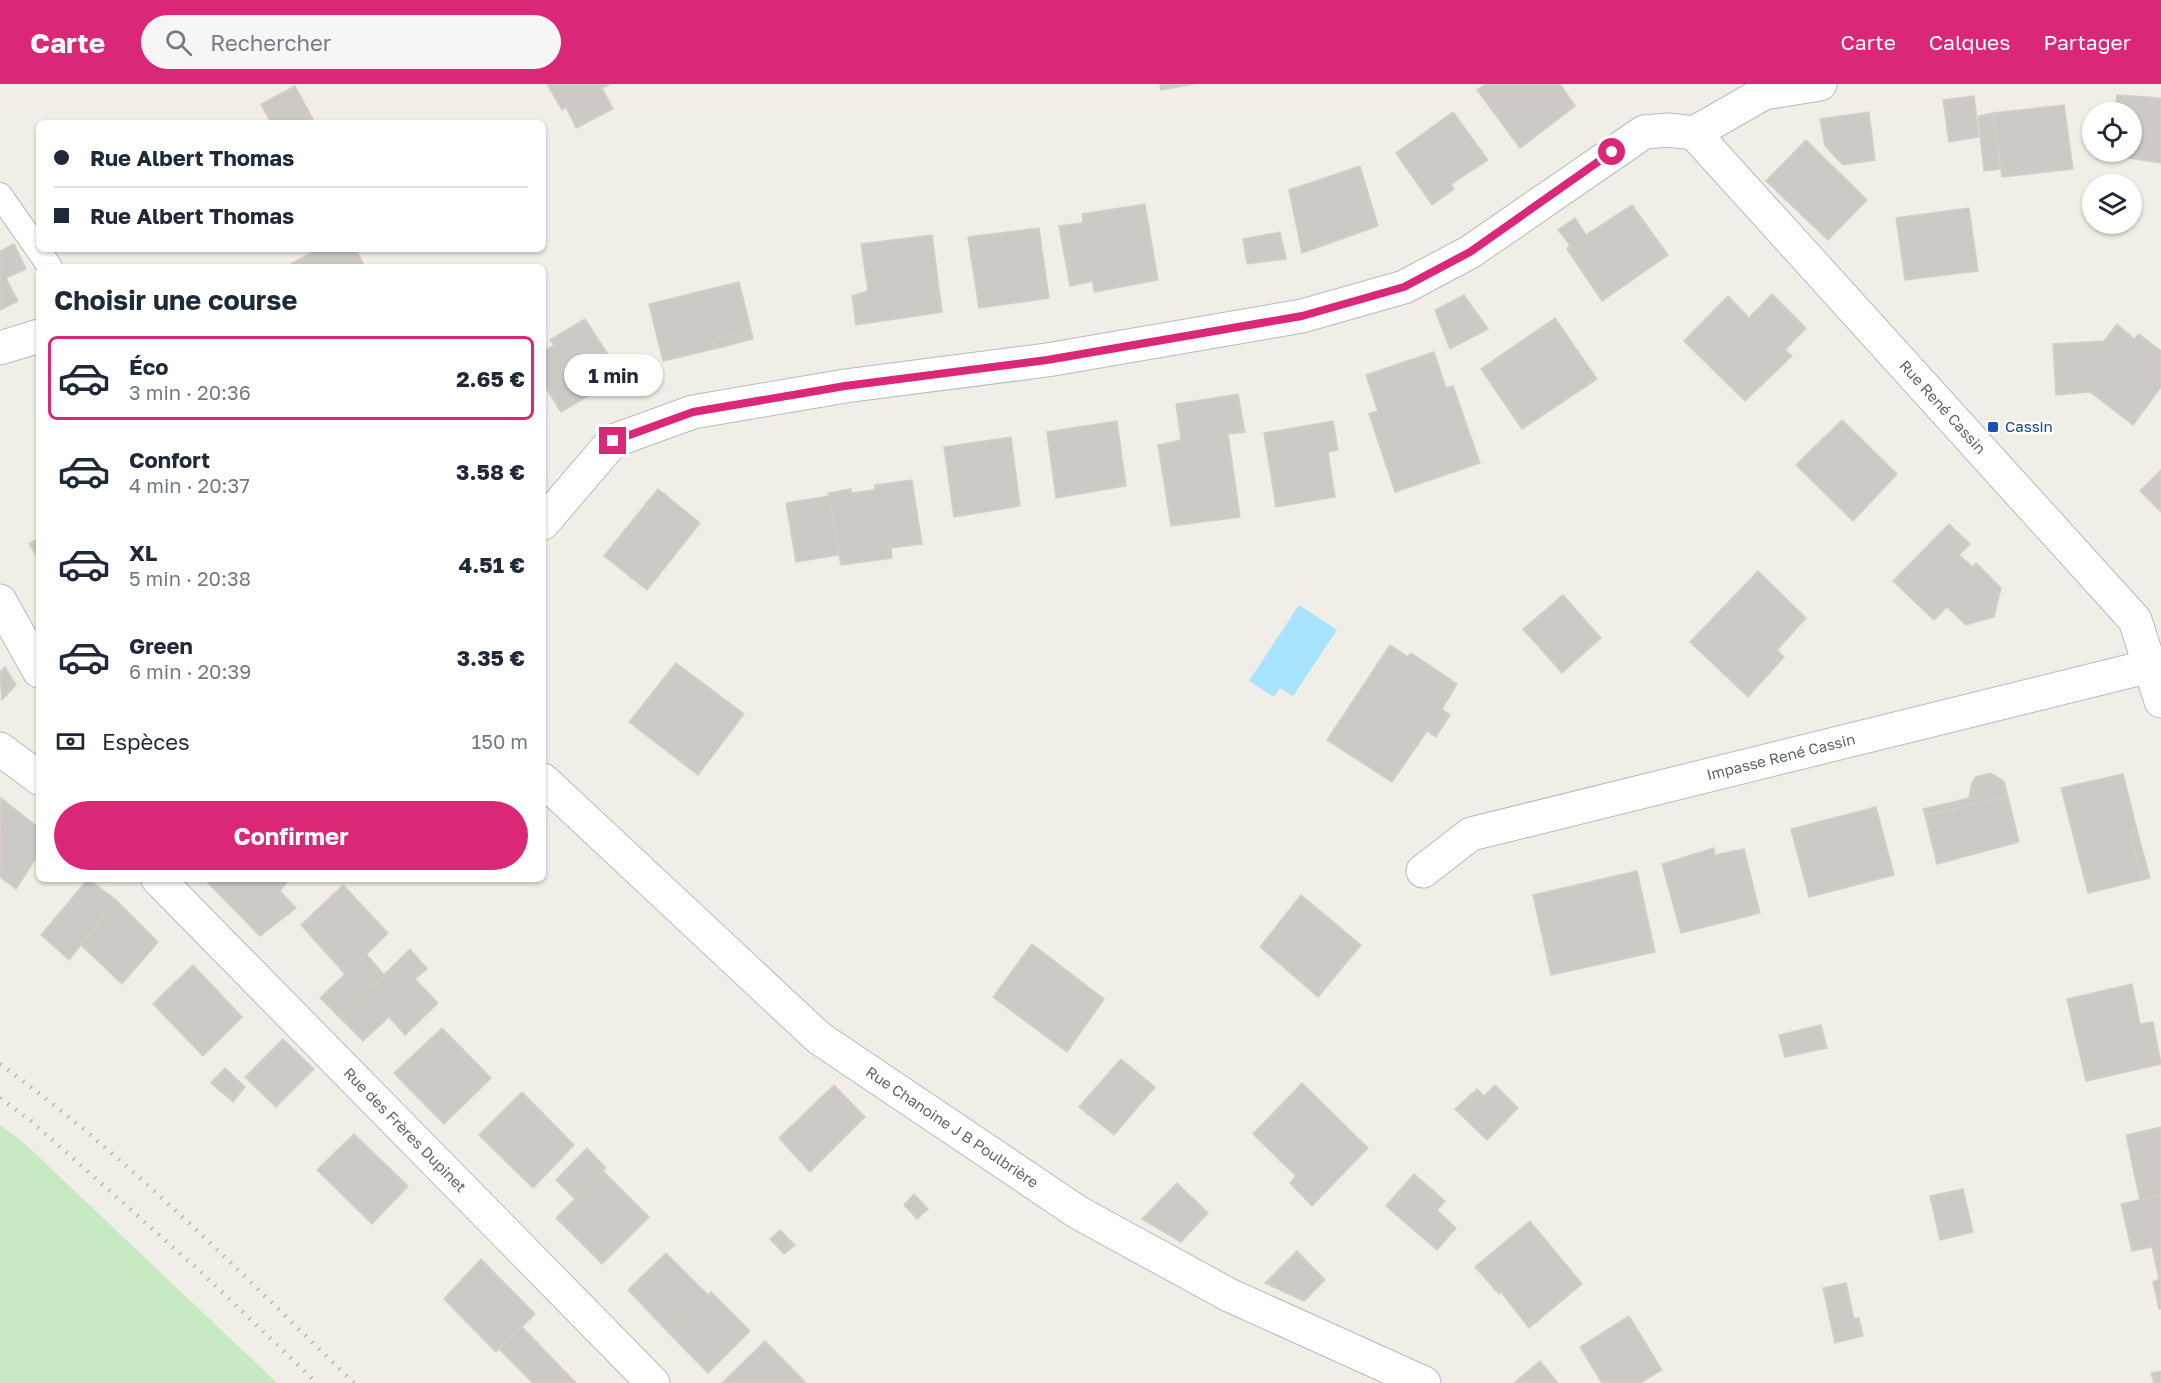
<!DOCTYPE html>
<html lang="fr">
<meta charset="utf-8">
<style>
:root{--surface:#fff;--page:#f6f6f7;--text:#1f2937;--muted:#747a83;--line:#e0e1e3;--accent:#db2777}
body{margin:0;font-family:"Golos Text",sans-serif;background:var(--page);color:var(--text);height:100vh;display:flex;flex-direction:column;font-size:22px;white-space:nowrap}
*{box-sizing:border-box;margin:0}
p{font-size:20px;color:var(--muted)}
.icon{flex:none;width:33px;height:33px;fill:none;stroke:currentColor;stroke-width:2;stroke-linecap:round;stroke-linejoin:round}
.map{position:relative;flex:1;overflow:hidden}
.drawer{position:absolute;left:36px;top:180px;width:510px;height:618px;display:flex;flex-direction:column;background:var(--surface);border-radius:9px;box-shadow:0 2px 4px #0004}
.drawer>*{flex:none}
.hud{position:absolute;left:36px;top:36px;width:510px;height:132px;border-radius:9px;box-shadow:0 2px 4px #0004;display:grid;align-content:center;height:132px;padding:0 18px;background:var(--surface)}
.fabs{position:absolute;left:2082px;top:18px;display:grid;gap:12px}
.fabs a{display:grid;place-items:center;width:60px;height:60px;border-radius:50%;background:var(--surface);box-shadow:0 2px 4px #0004;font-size:30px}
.end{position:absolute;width:27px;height:27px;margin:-14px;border:8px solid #db2777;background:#fff;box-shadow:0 0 0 3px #fff}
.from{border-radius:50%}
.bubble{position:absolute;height:42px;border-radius:21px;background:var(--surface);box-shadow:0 2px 4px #0004;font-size:20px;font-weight:700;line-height:42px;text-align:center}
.hud b{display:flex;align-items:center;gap:21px;height:57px;font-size:22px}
.hud b+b{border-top:2px solid var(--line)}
.hud i{width:15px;height:15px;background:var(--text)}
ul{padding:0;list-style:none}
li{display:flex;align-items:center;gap:18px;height:84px;margin:0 12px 9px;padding:0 6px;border:3px solid transparent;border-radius:9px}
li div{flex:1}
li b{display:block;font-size:22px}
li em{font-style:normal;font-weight:700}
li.selected{border-color:var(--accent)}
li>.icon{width:54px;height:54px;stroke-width:1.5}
h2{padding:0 18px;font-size:27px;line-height:72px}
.pay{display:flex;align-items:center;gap:15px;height:66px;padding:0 18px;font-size:22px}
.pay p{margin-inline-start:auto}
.cta{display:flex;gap:12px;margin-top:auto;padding:12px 18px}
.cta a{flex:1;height:69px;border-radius:36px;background:var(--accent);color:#fff;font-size:24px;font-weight:700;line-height:69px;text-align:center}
header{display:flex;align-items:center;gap:36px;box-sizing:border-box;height:84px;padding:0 30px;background:var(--accent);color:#fff}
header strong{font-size:28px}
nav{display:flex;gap:33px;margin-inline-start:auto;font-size:21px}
.search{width:420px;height:54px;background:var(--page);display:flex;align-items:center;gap:15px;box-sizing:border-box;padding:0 21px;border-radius:33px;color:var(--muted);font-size:22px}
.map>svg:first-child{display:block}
</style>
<header>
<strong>Carte</strong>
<div class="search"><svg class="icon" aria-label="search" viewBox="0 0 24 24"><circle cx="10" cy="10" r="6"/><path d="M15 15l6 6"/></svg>Rechercher</div>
<nav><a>Carte</a><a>Calques</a><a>Partager</a></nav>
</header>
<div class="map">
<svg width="2161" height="1299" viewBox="0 0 2161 1299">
<rect width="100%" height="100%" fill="#f1eee7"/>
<polygon fill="#c7eac2" points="0,1041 22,1057 277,1299 0,1299"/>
<polygon fill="#a9e4ff" points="1299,521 1337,546 1293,612 1280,604 1274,613 1249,597"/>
<g fill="#cdc9c4" stroke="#d7cfc5" stroke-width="1.5">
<polygon points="547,0 610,0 602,4 613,25 576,44 566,23 562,26"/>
<polygon points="1160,0 1194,0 1161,6"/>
<polygon points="1486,0 1560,0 1575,22 1520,64 1477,6"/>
<polygon points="295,2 315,39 271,39 261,20"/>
<polygon points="2117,11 2161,14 2161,79 2109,71 2110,68 2132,68 2132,28 2115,28"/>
<polygon points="1974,12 1979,53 1949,58 1943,16"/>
<polygon points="2064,21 2073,85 2002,93 1993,29"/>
<polygon points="1453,28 1488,76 1451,100 1454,105 1432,121 1396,69"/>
<polygon points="1869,28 1875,76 1843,81 1825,62 1820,35"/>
<polygon points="1993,29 2000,85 1984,87 1978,32"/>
<polygon points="1806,56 1867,116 1828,156 1766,97"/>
<polygon points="1360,82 1378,142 1302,169 1289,106"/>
<polygon points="1145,120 1158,196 1094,208 1093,197 1070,202 1059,142 1083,139 1082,130"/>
<polygon points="1632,121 1668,171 1602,217 1567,165 1570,161 1558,146 1575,134 1586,151"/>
<polygon points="1969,124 1978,187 1905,196 1896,134"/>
<polygon points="1039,144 1049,214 979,224 968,153"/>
<polygon points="1280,148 1286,175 1247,180 1243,155"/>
<polygon points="932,151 942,228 856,241 852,212 868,207 861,160"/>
<polygon points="14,160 26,185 6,194 18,217 0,226 0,167"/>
<polygon points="318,165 356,165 365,183 285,183"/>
<polygon points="739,198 751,246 712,256 714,265 663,277 649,220"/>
<polygon points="1772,210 1806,244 1785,266 1792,272 1745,317 1684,257 1728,212 1749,234"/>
<polygon points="1464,211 1488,245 1450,265 1435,226"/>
<polygon points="1555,234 1597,295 1522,345 1481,285"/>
<polygon points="585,235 622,292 561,328 543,299 543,268 554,261 550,256"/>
<polygon points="2117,240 2134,255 2139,250 2161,267 2161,303 2133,341 2090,308 2056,311 2053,260 2104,257"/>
<polygon points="751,246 753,255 714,265 712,256"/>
<polygon points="1434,268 1446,304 1453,302 1480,379 1395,408 1369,330 1378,327 1366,291"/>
<polygon points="1238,310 1245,348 1228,350 1240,433 1171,442 1158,361 1181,356 1176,320"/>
<polygon points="1842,336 1897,390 1853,437 1796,381"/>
<polygon points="1117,337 1126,402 1056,414 1047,348"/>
<polygon points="1333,337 1338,366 1328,368 1335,413 1276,423 1264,349"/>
<polygon points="1011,353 1020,422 954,433 944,363"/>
<polygon points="2161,386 2161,428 2140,407"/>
<polygon points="912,396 922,460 891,464 892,474 841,481 828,409 851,405 851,409 874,406 875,401"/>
<polygon points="658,405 700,439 647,506 604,472"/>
<polygon points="829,412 839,471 796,478 786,419"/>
<polygon points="1949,440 1970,460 1959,471 1973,483 1976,479 2001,504 1994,533 1966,541 1947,523 1934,536 1893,497"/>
<polygon points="39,454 39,476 29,460"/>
<polygon points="1758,487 1806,534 1777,566 1784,573 1748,613 1690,558"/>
<polygon points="1563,511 1601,554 1562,589 1523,545"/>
<polygon points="1390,561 1408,573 1411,569 1457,600 1442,625 1450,631 1436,653 1427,647 1392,698 1327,656"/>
<polygon points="676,579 744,630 698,691 629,638"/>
<polygon points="5,583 16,601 2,616 0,588"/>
<polygon points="1990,689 2004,697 2008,713 1925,731 1923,725 1969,714 1972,698 1976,693"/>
<polygon points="2123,690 2137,746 2130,748 2142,796 2088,809 2061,704"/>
<polygon points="2008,713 2019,758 1937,780 1925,731"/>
<polygon points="1,714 39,744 39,770 16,805 0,793"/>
<polygon points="1876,723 1894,791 1809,813 1791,745"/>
<polygon points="2137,746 2150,794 2142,796 2130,748"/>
<polygon points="1714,764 1715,771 1744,765 1760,829 1681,849 1662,780"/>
<polygon points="1637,787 1655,868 1551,891 1533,811"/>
<polygon points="88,795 116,816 69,876 41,851"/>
<polygon points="204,795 289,795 280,807 296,824 260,852"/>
<polygon points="343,801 388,849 354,883 373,903 340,934 320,914 345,890 301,841"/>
<polygon points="1301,811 1361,861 1318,913 1260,863"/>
<polygon points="116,816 158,858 122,900 81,861"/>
<polygon points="1032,860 1104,915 1067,968 993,913"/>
<polygon points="410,865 427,885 415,895 438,919 405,951 389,933 363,957 340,934"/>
<polygon points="366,870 385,892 373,903 354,883"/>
<polygon points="193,881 242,933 203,972 153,920"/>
<polygon points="2132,900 2140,940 2153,938 2161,980 2086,997 2067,915"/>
<polygon points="1821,941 1827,964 1785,973 1779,951"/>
<polygon points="442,944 491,994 444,1040 394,989"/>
<polygon points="283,955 314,985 276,1023 245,993"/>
<polygon points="1121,975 1155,1003 1114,1051 1079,1023"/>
<polygon points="225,984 245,1003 233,1018 211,999"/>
<polygon points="1302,999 1368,1064 1312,1122 1290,1099 1296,1092 1253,1050"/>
<polygon points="834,1001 865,1033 810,1088 779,1054"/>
<polygon points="1495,1001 1518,1024 1487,1056 1455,1025 1477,1005 1484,1012"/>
<polygon points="522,1008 574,1061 533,1104 479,1051"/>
<polygon points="2161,1043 2161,1111 2140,1116 2126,1051"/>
<polygon points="354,1050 408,1102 372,1140 317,1086"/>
<polygon points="587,1064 606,1084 575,1115 556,1096"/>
<polygon points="603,1087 649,1133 602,1180 556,1134"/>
<polygon points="1414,1090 1445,1117 1437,1126 1456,1144 1437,1166 1386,1122"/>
<polygon points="1177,1099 1208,1129 1181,1158 1142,1135"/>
<polygon points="1963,1105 1973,1148 1940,1156 1930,1112"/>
<polygon points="914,1110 928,1125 917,1135 904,1121"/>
<polygon points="2161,1111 2161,1225 2159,1225 2153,1198 2159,1195 2152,1163 2132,1167 2121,1120"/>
<polygon points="1530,1137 1582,1200 1529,1244 1501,1208 1499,1210 1475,1183"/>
<polygon points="780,1146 795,1161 784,1170 770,1155"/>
<polygon points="1297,1167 1325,1196 1304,1217 1265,1199"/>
<polygon points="666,1169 708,1211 669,1249 628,1206"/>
<polygon points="481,1175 535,1230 496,1268 444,1215"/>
<polygon points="1846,1199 1854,1235 1859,1234 1863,1252 1835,1259 1823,1204"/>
<polygon points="711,1208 750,1247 708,1289 669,1249"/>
<polygon points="1629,1232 1662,1286 1640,1299 1602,1299 1580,1263"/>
<polygon points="522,1243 576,1299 533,1299 499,1265"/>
<polygon points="765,1257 806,1299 722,1299"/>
<polygon points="1540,1277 1558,1299 1514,1299"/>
<polygon points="2161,1287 2161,1299 2154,1299 2151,1289"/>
</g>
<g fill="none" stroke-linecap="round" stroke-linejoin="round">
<defs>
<polyline id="lane" points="0,111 50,183"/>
<g id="street">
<path id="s1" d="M1694,49L2135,536L2161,617"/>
<polyline points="0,264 39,252"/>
<polyline points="543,439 613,357 693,328 845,302 1047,276 1302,232 1404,203 1470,168 1644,48 1668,46 1694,49 1764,9 1820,0"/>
<polyline points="0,517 39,587"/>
<polyline points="0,665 39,694"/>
<path id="s2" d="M543,696L819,954L1079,1129L1229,1211L1424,1299"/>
<path id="s3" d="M1423,787L1471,750L2150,582"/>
<path id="s4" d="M158,795L653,1299"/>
</g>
</defs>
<use href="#lane" stroke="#b7babe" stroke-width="26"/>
<use href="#street" stroke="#b7babe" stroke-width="35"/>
<use href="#lane" stroke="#fff" stroke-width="24"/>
<use href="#street" stroke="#fff" stroke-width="33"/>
<g stroke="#b6b7b8" stroke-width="4.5" stroke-dasharray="1.5 8" stroke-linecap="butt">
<path d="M0,980C128,1073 241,1189 354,1299"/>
<polyline points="0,1014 31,1037 202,1189 317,1299"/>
</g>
</g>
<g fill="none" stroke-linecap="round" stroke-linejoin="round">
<polyline stroke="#db2777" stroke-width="8" points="613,357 693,328 845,302 1047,276 1302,232 1404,203 1470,168 1612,68"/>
</g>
<rect fill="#1a4fb4" stroke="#fff" stroke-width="2" x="1987" y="337" width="12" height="12" rx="3"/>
<g text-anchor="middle" stroke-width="5" stroke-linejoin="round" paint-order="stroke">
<g font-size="15" fill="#5e6468" stroke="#fff">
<text dy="5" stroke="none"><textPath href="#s1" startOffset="370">Rue René Cassin</textPath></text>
<text dy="5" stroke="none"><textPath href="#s3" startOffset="380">Impasse René Cassin</textPath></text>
<text dy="5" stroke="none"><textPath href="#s2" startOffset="538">Rue Chanoine J B Poulbrière</textPath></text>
<text dy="5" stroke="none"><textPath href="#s4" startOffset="352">Rue des Frères Dupinet</textPath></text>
</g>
<g font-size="15" fill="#164399" stroke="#fff" text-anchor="start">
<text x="2005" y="348">Cassin</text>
</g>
</g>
</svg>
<div class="fabs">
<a><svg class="icon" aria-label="locate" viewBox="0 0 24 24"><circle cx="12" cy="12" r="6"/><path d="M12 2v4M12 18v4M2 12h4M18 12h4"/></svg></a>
<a><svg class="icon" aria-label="layers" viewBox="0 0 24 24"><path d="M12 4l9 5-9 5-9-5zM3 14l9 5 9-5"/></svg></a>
</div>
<i class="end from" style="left:1612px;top:68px"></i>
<i class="end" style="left:613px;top:357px"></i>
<div class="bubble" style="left:564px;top:270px;width:99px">1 min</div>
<div class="hud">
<b><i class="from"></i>Rue Albert Thomas</b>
<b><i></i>Rue Albert Thomas</b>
</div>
<section class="drawer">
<h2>Choisir une course</h2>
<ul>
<li class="selected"><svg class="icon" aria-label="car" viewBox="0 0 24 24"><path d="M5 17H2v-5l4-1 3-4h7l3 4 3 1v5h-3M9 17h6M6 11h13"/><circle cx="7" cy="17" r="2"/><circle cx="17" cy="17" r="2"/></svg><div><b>Éco</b><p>3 min · 20:36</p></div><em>2.65 €</em></li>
<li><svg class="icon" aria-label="car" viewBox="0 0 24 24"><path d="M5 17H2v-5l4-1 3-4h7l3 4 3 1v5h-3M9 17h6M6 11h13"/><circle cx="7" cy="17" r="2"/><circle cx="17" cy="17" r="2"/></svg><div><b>Confort</b><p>4 min · 20:37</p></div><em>3.58 €</em></li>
<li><svg class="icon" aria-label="car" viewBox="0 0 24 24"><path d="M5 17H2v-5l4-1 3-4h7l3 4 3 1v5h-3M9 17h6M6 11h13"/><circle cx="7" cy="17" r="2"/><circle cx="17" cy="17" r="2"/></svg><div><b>XL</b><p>5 min · 20:38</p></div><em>4.51 €</em></li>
<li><svg class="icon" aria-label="car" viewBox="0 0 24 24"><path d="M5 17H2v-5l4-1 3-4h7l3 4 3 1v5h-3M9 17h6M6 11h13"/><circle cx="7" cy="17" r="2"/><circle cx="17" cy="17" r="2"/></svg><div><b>Green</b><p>6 min · 20:39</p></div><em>3.35 €</em></li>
</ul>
<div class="pay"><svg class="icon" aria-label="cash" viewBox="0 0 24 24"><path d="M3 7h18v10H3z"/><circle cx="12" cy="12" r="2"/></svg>Espèces<p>150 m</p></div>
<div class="cta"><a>Confirmer</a></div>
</section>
</div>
